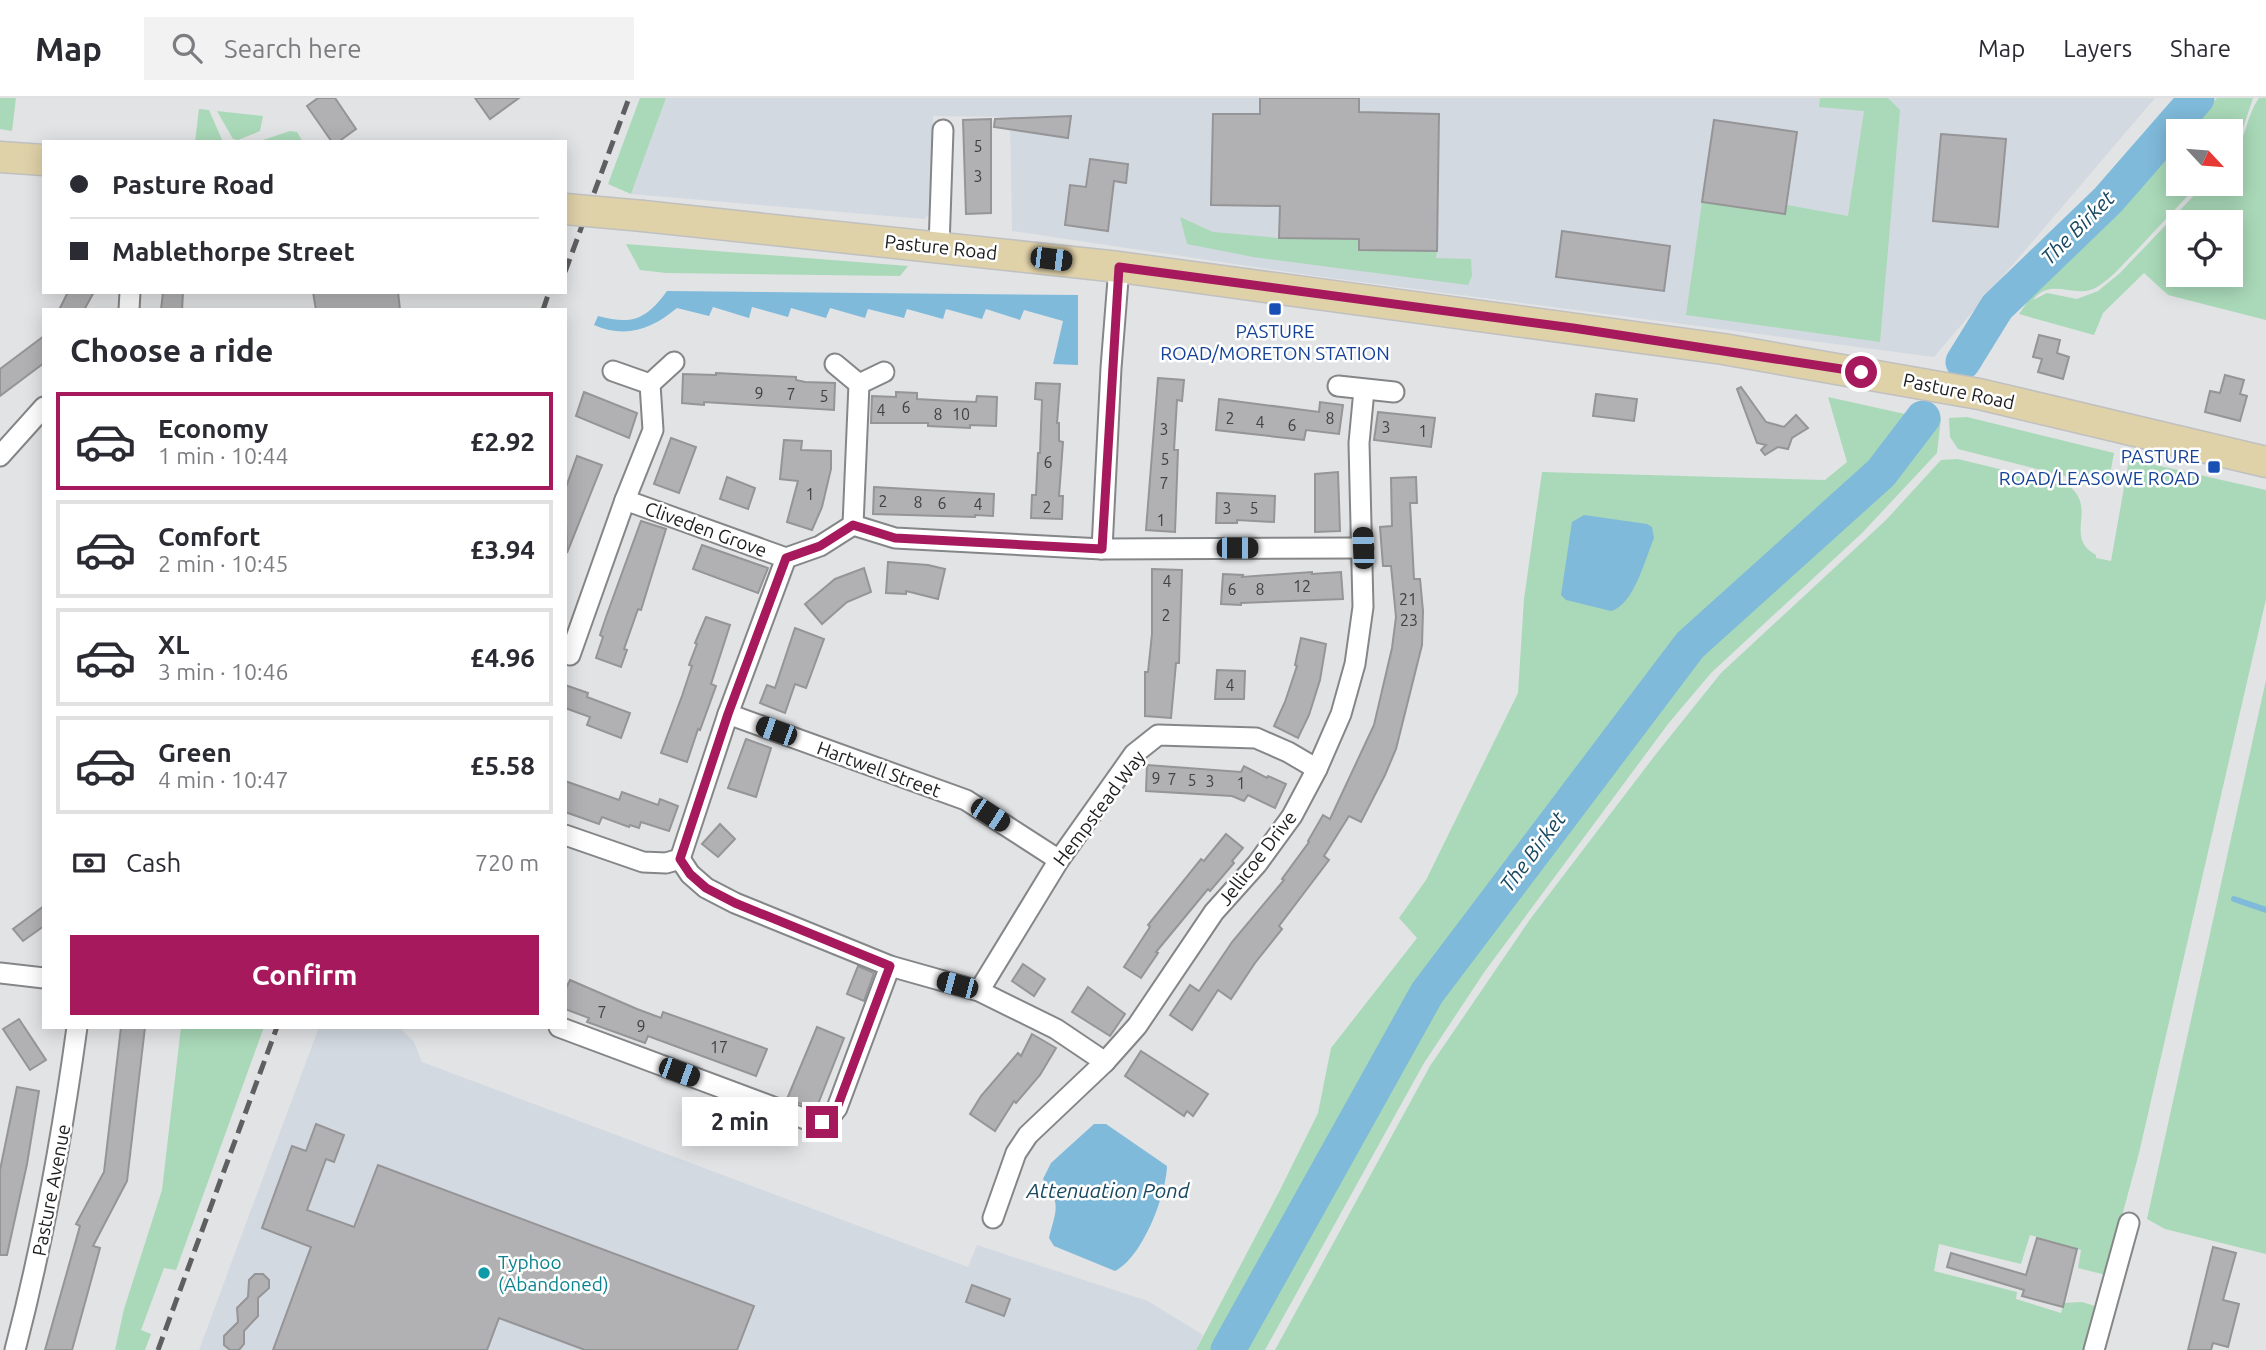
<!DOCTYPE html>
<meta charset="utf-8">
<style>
:root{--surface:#fff;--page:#f2f2f3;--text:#2b2b33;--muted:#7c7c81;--line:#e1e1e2;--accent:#a6195d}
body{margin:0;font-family:Ubuntu,sans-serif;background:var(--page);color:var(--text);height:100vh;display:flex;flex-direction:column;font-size:26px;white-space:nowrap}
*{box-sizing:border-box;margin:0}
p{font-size:23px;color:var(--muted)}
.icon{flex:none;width:38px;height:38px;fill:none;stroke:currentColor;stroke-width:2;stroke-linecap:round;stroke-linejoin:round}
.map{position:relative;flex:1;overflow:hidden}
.drawer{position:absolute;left:42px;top:210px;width:525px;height:721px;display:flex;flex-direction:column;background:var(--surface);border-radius:0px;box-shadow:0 4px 18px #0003}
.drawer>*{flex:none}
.guide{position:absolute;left:42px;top:42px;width:525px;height:154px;border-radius:0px;box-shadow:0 4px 18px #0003;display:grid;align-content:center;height:154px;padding:0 28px;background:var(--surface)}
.needle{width:46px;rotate:116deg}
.buttons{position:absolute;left:2166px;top:21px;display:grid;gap:14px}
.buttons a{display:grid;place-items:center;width:77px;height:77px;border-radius:0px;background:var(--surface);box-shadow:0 4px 18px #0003;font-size:35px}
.end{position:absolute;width:32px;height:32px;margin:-16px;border:9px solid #a6195d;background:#fff;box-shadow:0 0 0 4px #fff}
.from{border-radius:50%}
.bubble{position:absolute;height:49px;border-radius:0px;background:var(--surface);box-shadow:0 4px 18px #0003;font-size:23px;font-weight:700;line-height:49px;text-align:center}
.car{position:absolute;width:21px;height:42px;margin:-21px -10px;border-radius:9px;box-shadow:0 0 5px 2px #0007;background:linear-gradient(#222 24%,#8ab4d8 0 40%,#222 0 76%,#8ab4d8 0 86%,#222 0)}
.guide b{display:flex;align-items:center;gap:24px;height:66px;font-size:26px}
.guide b+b{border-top:2px solid var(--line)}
.guide i{width:18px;height:18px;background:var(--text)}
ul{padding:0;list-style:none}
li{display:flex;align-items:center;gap:21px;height:98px;margin:0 14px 10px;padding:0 14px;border:4px solid var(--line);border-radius:0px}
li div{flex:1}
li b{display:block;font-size:26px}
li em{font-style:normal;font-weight:700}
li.current{border-color:var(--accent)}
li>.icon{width:63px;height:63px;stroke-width:1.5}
h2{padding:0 28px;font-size:32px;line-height:84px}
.pay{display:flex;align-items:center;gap:18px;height:77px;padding:0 28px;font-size:26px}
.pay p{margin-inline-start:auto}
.primary-button{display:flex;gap:14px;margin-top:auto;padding:14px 28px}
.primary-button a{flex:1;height:80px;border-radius:0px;background:var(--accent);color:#fff;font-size:28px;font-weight:700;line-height:80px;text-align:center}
header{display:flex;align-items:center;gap:42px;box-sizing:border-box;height:98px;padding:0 35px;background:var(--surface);border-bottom:2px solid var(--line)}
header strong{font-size:33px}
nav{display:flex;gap:38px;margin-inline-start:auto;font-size:24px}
.search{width:490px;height:63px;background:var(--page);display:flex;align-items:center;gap:18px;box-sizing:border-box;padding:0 24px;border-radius:0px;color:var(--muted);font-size:26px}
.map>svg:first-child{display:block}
</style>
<header>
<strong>Map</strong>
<div class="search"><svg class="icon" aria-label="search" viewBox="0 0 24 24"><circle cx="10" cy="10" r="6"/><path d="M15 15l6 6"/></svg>Search here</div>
<nav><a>Map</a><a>Layers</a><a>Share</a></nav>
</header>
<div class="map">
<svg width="2266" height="1252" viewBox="0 0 2266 1252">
<rect width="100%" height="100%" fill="#e2e3e5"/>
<g fill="#d3d9e1">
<polygon points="666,0 2155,0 1934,259 1323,179 1012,133 1010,19 933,18 932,112 925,121 631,96"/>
<polygon points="319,929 396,929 401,931 414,944 422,964 968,1169 977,1147 1148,1203 1203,1237 1196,1252 199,1252"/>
</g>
<g fill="#a9d9b8" fill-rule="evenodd">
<polygon points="0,0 16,0 12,33 0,31"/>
<polygon points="640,0 666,0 631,96 608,86"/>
<polygon points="1820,0 1888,0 1900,12 1880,244 1686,217 1702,104 1785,116 1787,107 1848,118 1864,13 1819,9"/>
<polygon points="2217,0 2253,0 2238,45 2231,51 2231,33 2189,33"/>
<path d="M2259,0H2266V222L2168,197L2144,175L2103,215L2094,237L2019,216L2043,181L2152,76L2179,45V86H2199C2178,108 2157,130 2136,153C2124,165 2112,180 2097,189C2076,202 2050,178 2033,202L2047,195L2077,201L2098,193L2120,175L2205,86H2231V58C2247,41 2246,18 2259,0ZM2179,124H2231V177H2179Z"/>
<polygon points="199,11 209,12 223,44 195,44"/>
<polygon points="217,13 263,18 260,33 238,42 233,41"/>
<polygon points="290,33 297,34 303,44 257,44"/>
<polygon points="1180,119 1213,134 1279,140 1359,141 1359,152 1437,153 1436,160 1471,161 1472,178 1468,187 1253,159 1187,146"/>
<polygon points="626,146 908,168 900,178 666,175 640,172"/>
<polygon points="1828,299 1923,320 1941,320 1937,355 1862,435 1711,575 1668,626 1485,873 1424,965 1265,1252 1196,1252 1280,1092 1318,1015 1331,950 1417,840 1399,820 1426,782 1518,595 1524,501 1542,374 1825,382 1847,364"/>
<polygon points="1967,319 2114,355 2109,382 2096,386 1958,351 1950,339 1949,320"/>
<path d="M1958,361L2069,388C2098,411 2063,439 2096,457V460L2111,463L2129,361L2266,392V501L2139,1055L2106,1177L2078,1170L2081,1152L2030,1137L2021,1166L1939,1146L1934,1173L2017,1194L2016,1201L2061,1215L2064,1205L2082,1204L2098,1209L2087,1252H1275L1430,968L1531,820L1656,656L1721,575L1886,422L1941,362Z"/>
<polygon points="2266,582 2266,1156 2165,1131 2147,1121"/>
<polygon points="181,929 264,929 176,1172 164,1170 141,1232 151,1236 145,1252 115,1252 124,1211 162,1092"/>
</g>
<g fill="#7fbada">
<path d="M667,193L1078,197V267L1053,266L1063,223L1024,212L1020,222L986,211L982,221L946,211L943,221L907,211L904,220L868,211L865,220L830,210L826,220L791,210L788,219L752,209L749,220L713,209L709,218L677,210C652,231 626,241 594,227L598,218C632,227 646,222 667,193Z"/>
<path d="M1584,417L1647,426L1652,429L1654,440C1645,461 1634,507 1611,513L1566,502L1561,497L1572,424Z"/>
<path d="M1094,1026H1106L1167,1068C1166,1098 1142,1160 1115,1173L1054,1148L1049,1140C1056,1112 1062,1106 1043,1081L1051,1065Z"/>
</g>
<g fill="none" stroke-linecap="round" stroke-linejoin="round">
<polyline stroke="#7fbada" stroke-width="6" points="2234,801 2266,812"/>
<g stroke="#7fbada" stroke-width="35">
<polyline points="1963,264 1997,209 2108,102 2197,0"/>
<polyline points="1228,1252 1427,895 1690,547 1881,375 1923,320"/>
</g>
</g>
<g fill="#b1b0b2" stroke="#959597" stroke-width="2">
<polygon points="318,0 335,0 356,31 338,44 332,44 307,8"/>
<polygon points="475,0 519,0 490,21"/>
<polygon points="1260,0 1359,0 1359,14 1439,16 1437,153 1359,152 1359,141 1279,140 1280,108 1211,107 1213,16 1260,16"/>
<polygon points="1071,18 1068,40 994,29 995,21"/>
<polygon points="991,21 991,115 966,116 963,22"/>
<polygon points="1714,22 1797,34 1785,116 1702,104"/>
<polygon points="1941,36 2006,41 1998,129 1933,123"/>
<polygon points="1090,61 1128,66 1126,85 1114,83 1108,133 1065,127 1070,87 1086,89"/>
<polygon points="1562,133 1670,148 1664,193 1556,179"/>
<polygon points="68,194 94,194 84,212 59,212"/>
<polygon points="163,194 183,194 182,212 161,212"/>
<polygon points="313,194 398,194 400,212 316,212"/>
<polygon points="2039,237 2060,242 2057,255 2069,259 2063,281 2038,274 2042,261 2033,259"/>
<polygon points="44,238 44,265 0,298 0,271"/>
<polygon points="716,275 796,279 796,282 805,284 835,285 834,312 704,304 704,307 682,305 683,276 716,277"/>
<polygon points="2225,277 2244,282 2240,296 2247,298 2240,323 2205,314 2210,293 2220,295"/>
<polygon points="1158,280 1184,282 1182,303 1177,302 1174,352 1178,352 1175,434 1146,432"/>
<polygon points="1036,285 1060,286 1057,325 1059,325 1059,343 1063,344 1059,398 1063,398 1062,421 1031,420 1032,397 1036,397 1038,355 1040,355 1042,302 1035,301"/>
<polygon points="1741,289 1766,324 1784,329 1796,317 1808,330 1792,340 1788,351 1778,349 1765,357 1761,352 1766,347 1757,345 1737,291"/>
<polygon points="584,294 637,315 629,340 576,318"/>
<polygon points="896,294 917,295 917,301 952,303 976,304 977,298 997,299 996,328 970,327 970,330 928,328 928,325 871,325 872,298 896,299"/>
<polygon points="1596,296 1637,301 1634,323 1593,318"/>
<polygon points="1219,301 1319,314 1320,304 1343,307 1339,336 1306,332 1304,342 1216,332"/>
<polygon points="1378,314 1435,320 1431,349 1374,342"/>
<polygon points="671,340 696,349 679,395 654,386"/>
<polygon points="784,342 802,343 801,352 831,353 831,371 822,409 812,432 787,424 798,383 780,381"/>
<polygon points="577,358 602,367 567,455 565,392"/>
<polygon points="1338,374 1340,433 1315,434 1315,376"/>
<polygon points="727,379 755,390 748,411 720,401"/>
<polygon points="1416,379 1417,405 1410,405 1414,481 1420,481 1423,513 1422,547 1396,651 1385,677 1361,724 1349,718 1324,758 1329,762 1279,828 1282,831 1255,865 1231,901 1218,892 1192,932 1170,917 1190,887 1199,893 1232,844 1284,782 1282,781 1309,744 1308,743 1323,717 1330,721 1374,627 1392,550 1396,519 1391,468 1383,468 1380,429 1392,428 1391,380"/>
<polygon points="874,389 994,396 993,418 975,417 975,419 873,416"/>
<polygon points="1217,395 1275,398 1274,424 1237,422 1237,425 1216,425"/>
<polygon points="641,423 666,431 641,512 638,511 624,551 627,552 621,569 596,560 603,539 600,537 606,519"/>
<polygon points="702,447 768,470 758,495 693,471"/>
<polygon points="888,464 928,467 945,471 938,501 906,493 906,496 886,495"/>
<polygon points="864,470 871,494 847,504 822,526 805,506 835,481"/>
<polygon points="1152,471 1182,472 1179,565 1176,565 1171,620 1145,618 1145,574 1148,574 1152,536"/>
<polygon points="1312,474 1312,476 1341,474 1343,501 1241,505 1241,507 1221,506 1223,476 1243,477 1242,479"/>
<polygon points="706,519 730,527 711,586 716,588 700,632 698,631 687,664 661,655 682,598 692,568 689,567 697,546 695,545"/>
<polygon points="795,530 824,541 806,590 795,586 785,615 760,605 767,587 775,590"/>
<polygon points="1301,540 1326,546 1320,582 1309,617 1298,640 1274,628 1285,604 1297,568 1295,567"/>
<polygon points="1217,572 1245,573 1244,601 1215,601"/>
<polygon points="565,587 588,595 587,599 630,615 621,640 587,627 590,619 565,610"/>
<polygon points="746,641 771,650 756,699 728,690"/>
<polygon points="1147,667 1241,674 1244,668 1267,680 1268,678 1286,686 1275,710 1248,697 1244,703 1232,698 1146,693"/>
<polygon points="565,683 619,702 622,694 658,707 660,701 678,708 669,733 641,724 639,730 630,727 629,729 602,719 599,726 565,714"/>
<polygon points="720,726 735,741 718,759 702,746"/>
<polygon points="1226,736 1243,750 1232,763 1234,765 1210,793 1208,791 1156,854 1158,855 1141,880 1124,869 1150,829 1148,827 1201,761 1204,763"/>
<polygon points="44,808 44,828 23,843 13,831"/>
<polygon points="1023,866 1045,881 1034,898 1012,883"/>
<polygon points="858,868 874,875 864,903 847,896"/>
<polygon points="570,882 637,911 661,920 663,914 767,951 756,978 648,938 645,945 587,924 589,920 565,911 565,892"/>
<polygon points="1088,889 1125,916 1110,938 1072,914"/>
<polygon points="19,921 46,962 30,972 3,931"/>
<polygon points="121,929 145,929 127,1083 93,1148 100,1150 72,1252 45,1252 80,1128 76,1126 104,1074"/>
<polygon points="817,929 844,940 816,1011 787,1001"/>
<polygon points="1032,936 1056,950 1040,977 1016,1005 1014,1003 995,1033 970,1016 981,998 1018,955 1021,958"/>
<polygon points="1141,953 1208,996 1193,1018 1187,1013 1184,1018 1125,978"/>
<polygon points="17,989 39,993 27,1066 7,1157 0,1157 0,1072"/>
<polygon points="316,1026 344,1037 334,1064 326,1061 307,1112 354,1129 378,1067 754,1208 737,1252 585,1252 499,1220 487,1252 273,1252 311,1149 262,1130 292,1048 306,1053"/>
<polygon points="2037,1140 2077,1151 2063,1209 2022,1198 2024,1192 1947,1169 1951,1155 2026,1177"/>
<polygon points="2213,1149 2236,1155 2223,1202 2239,1206 2228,1249 2213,1245 2211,1252 2188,1252"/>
<polygon points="255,1176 263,1176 269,1182 269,1190 258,1200 258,1218 244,1233 244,1246 239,1252 230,1252 224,1247 224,1238 238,1224 237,1210 248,1199 249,1182"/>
<polygon points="972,1187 1010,1201 1004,1218 966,1204"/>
</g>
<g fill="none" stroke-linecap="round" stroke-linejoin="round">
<defs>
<g id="minor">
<polyline points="939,149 943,32"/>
<polyline points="129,212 130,194"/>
<polyline points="835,266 859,286"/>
<polyline points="613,273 650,286 653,332 625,402"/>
<polyline points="650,286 674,264"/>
<polyline points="859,286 884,274"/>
<polyline points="1338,288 1394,294"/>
<polyline points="0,358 44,309"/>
<polyline points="853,427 859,286"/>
<polyline points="1102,451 1111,270 1119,169"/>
<polyline points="570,557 625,402 786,460"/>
<polyline points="728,616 966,702 1059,762"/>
<polyline points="565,737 643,764 666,765 680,761"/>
<polyline points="680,761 728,616 786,460 820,448 853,427 895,440 1102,451 1363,450"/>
<polyline points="680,761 690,776 706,790 735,805 890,868 979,893 1056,931 1105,964"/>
<polyline points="0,875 44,880"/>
<polyline points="979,893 1059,762 1134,656 1158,637 1256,640 1288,654 1317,671"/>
<path d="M559,929L800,1019C817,1026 826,1027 837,1010L890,868"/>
<polyline points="993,1120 1016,1055 1028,1037 1105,964 1137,928 1214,814 1257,766 1292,718 1317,671 1341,616 1355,566 1363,509 1359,345 1364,292"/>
<path d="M15,1252C43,1145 62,1039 77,929"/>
<polyline points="2094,1252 2129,1125"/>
</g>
<g id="primary">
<polyline points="0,59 44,62"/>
<polyline points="643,118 1119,169 1723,251 1979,296 2266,364"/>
</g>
</defs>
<use href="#minor" stroke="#858688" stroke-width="23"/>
<use href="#primary" stroke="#c0c0c0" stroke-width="33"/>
<use href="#minor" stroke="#fff" stroke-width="19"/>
<use href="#primary" stroke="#dfd1a8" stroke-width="30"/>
<g stroke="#5f5f61" stroke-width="5" stroke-dasharray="14 7" stroke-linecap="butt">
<polyline points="565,174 629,0"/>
<polyline points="543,212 549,194"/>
<polyline points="158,1252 277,929"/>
</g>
<defs>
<polyline id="primary-bridge" points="565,111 643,118"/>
</defs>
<use href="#primary-bridge" stroke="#c0c0c0" stroke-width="33" stroke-linecap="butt"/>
<use href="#primary-bridge" stroke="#dfd1a8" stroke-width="30"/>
</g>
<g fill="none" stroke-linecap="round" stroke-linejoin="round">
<polyline stroke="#a6195d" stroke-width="9" points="822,1024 831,1020 837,1010 890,868 735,805 706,790 690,776 680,761 728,616 786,460 820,448 853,427 895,440 1102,451 1119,169 1573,230 1861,274"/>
</g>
<g fill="#1a4fb4" stroke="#fff" stroke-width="2.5">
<rect x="1268" y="204" width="14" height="14" rx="3.5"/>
<rect x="2207" y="362" width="14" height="14" rx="3.5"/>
</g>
<circle fill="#0f9aa8" stroke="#fff" stroke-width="2.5" cx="484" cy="1175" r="7"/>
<g text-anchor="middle" stroke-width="5" stroke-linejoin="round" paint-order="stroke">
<g font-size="16" fill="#424243">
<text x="978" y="54">5</text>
<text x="978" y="84">3</text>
<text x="759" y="301">9</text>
<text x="791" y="302">7</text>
<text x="824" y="304">5</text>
<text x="906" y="315">6</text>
<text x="881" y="318">4</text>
<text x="938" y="322">8</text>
<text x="961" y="322">10</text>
<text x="1230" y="326">2</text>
<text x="1330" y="326">8</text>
<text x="1260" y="330">4</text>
<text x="1292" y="333">6</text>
<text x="1386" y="335">3</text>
<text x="1164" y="337">3</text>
<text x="1423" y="339">1</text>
<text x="1165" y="367">5</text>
<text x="1048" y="370">6</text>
<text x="1164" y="391">7</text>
<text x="810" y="402">1</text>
<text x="883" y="409">2</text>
<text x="918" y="410">8</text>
<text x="942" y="411">6</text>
<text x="978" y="412">4</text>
<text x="1047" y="415">2</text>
<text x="1227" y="416">3</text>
<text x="1254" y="416">5</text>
<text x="1161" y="428">1</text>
<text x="1167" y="489">4</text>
<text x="1302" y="494">12</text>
<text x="1232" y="497">6</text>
<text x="1260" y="497">8</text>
<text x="1408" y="507">21</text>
<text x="1166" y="523">2</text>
<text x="1409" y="528">23</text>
<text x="1230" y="593">4</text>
<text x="1156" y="686">9</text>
<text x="1172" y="687">7</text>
<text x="1192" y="688">5</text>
<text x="1210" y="689">3</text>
<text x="1241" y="691">1</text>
<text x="602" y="920">7</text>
<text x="641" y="934">9</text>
<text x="719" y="955">17</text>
</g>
<g font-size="19" fill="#1d1d1e" stroke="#fff">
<text transform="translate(941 149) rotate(6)" y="7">Pasture Road</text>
<text transform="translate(1959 293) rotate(12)" y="7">Pasture Road</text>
<text transform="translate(706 431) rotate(20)" y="7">Cliveden Grove</text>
<text transform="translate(879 671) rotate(20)" y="7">Hartwell Street</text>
<text transform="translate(1099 710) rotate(-53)" y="7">Hempstead Way</text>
<text transform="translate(1257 760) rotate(-52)" y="7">Jellicoe Drive</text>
<text transform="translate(51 1092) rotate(-79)" y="7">Pasture Avenue</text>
</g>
<g font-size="19" fill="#164399" stroke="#fff">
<text x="1275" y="240">PASTURE<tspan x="1275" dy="22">ROAD/MORETON STATION</tspan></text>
<text x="2200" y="365" text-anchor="end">PASTURE<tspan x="2200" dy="22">ROAD/LEASOWE ROAD</tspan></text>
</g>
<g font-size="19" fill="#0d838f" stroke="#fff" text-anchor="start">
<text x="498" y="1171">Typhoo<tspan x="498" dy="22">(Abandoned)</tspan></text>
</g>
<g font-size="21" font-style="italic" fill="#194960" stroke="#fff">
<text transform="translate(2078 130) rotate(-45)" y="7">The Birket</text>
<text transform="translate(1533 754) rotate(-53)" y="7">The Birket</text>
<text x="1108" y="1100">Attenuation Pond</text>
</g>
</g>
</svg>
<div class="buttons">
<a><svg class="needle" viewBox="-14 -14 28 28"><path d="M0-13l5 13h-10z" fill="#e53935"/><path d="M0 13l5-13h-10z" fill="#7c7c81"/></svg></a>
<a><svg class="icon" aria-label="locate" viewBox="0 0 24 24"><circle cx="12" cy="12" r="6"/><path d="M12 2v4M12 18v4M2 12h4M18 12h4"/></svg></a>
</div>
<i class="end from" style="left:1861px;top:274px"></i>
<i class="end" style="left:822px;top:1024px"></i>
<div class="bubble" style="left:682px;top:999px;width:116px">2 min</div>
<i class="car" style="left:1051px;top:161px;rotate:97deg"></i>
<i class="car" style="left:1237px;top:450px;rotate:90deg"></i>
<i class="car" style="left:1363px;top:450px;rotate:358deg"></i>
<i class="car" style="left:776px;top:633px;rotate:290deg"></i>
<i class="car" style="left:990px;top:717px;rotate:123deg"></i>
<i class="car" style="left:957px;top:887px;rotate:285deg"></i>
<i class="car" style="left:679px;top:974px;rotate:110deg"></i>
<div class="guide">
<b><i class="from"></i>Pasture Road</b>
<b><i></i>Mablethorpe Street</b>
</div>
<section class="drawer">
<h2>Choose a ride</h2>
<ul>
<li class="current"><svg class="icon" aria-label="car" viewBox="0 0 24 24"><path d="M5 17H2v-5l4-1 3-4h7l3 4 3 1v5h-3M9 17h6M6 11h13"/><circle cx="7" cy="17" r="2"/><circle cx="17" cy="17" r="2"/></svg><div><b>Economy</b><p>1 min · 10:44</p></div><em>£2.92</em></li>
<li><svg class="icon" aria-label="car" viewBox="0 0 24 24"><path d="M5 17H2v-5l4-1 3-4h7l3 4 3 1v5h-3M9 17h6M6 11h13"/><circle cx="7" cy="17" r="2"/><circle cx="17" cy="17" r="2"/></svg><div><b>Comfort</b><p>2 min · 10:45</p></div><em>£3.94</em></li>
<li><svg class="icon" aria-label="car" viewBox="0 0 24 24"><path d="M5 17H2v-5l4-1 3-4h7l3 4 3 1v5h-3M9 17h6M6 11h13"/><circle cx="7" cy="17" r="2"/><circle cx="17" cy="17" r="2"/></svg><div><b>XL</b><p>3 min · 10:46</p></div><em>£4.96</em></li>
<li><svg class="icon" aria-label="car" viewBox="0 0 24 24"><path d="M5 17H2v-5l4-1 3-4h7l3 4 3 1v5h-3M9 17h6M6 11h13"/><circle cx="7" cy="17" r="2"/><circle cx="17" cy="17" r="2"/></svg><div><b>Green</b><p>4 min · 10:47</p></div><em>£5.58</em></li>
</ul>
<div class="pay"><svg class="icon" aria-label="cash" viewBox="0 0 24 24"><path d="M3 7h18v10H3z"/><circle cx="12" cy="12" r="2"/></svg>Cash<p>720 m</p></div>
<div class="primary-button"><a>Confirm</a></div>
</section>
</div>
